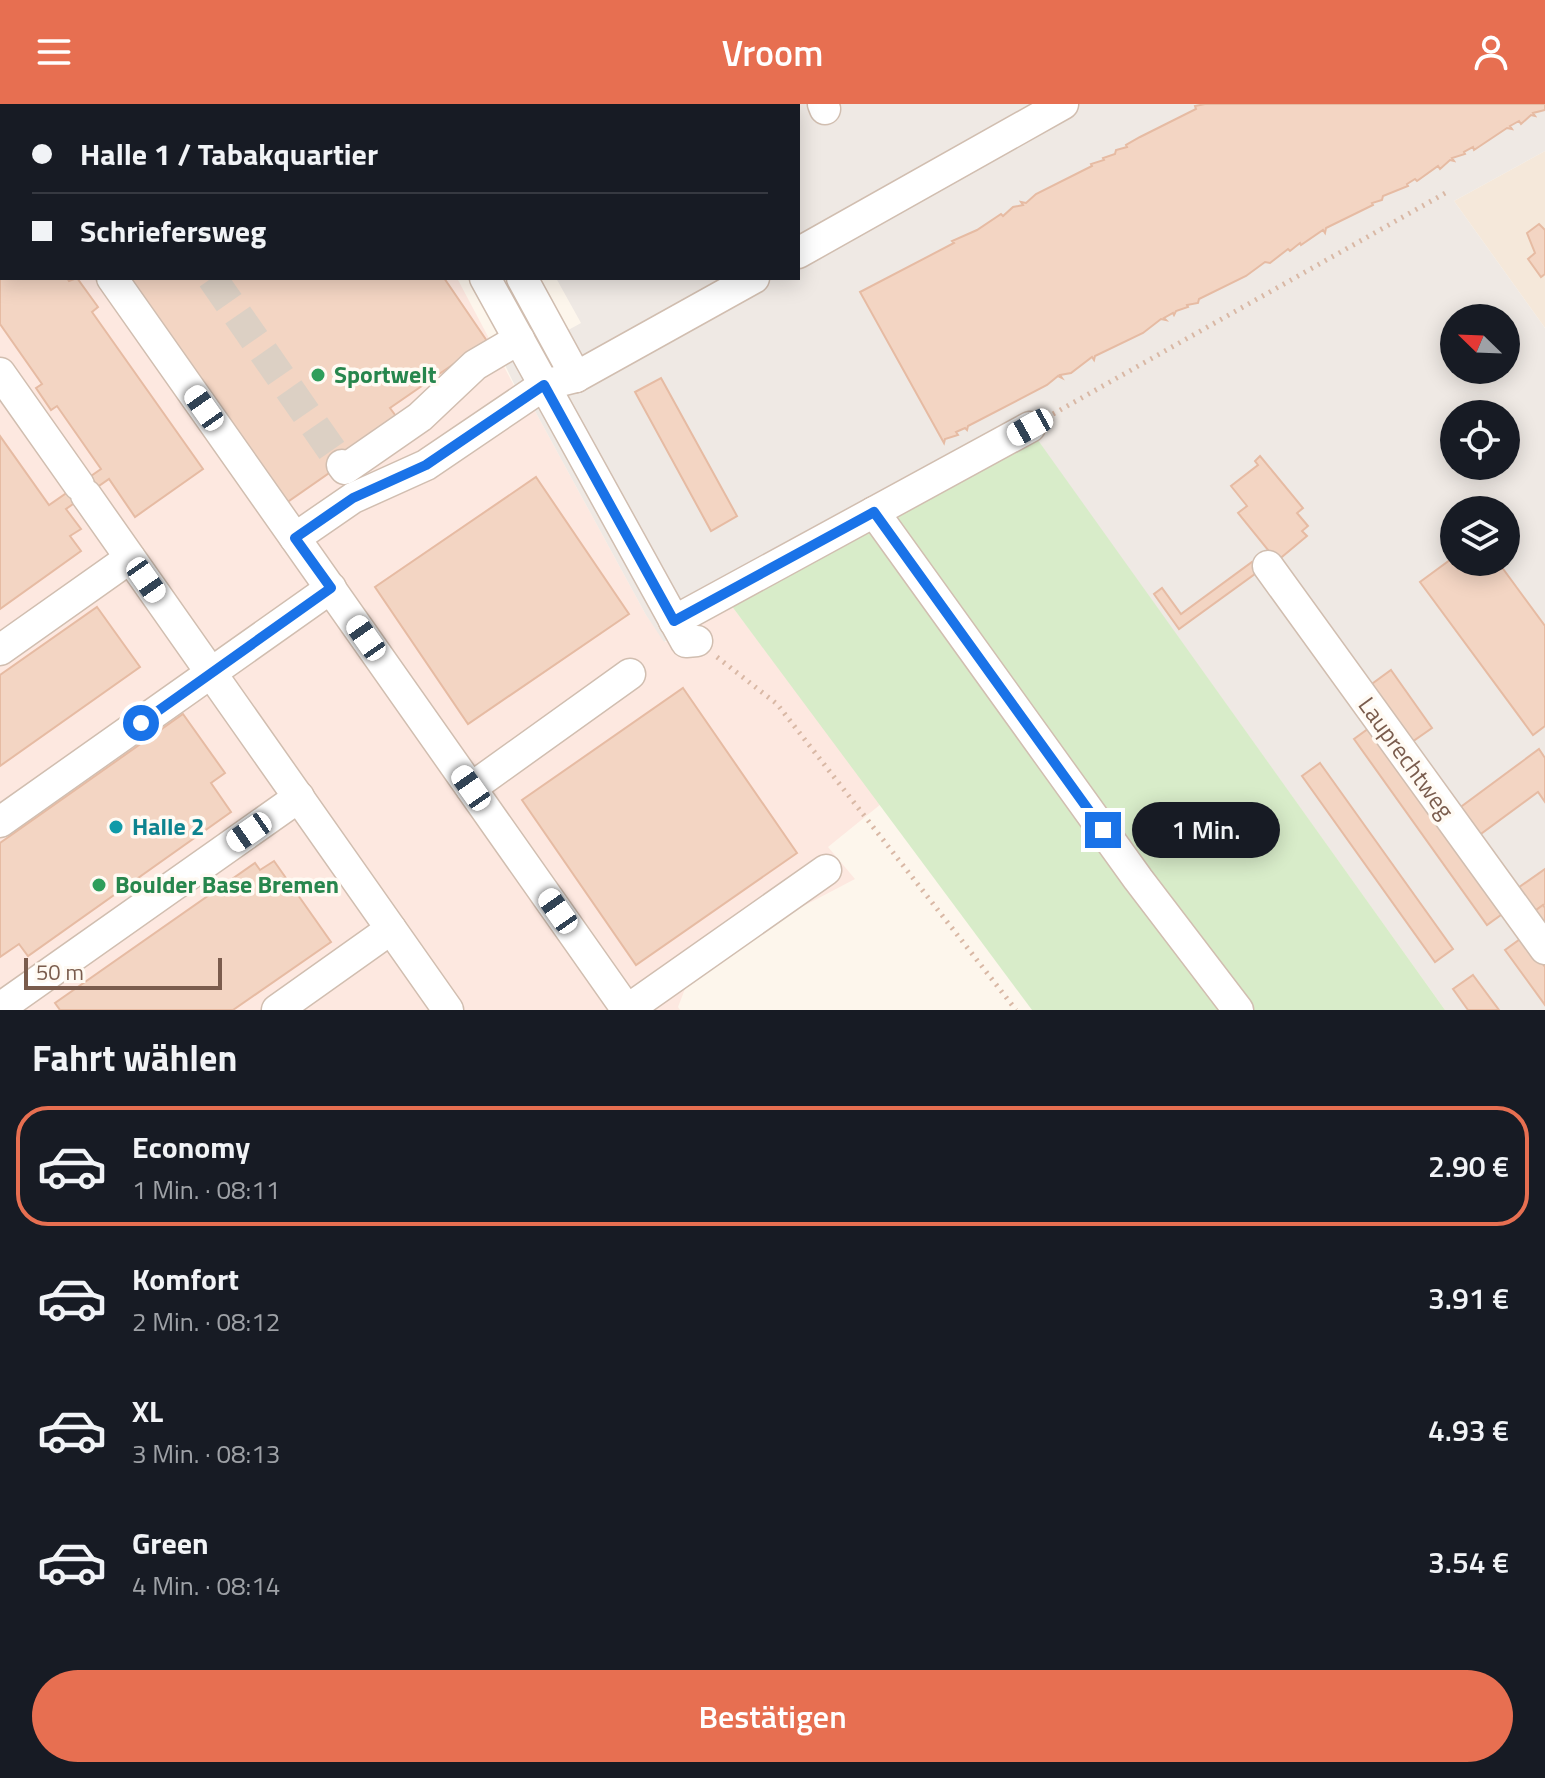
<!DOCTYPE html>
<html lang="de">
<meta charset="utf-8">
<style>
:root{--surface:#171b24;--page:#242831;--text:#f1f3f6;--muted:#9ea1a6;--line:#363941;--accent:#e76f51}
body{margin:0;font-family:"Titillium Web",sans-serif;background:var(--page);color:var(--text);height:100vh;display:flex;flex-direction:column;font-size:30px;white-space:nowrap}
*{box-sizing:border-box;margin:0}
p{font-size:26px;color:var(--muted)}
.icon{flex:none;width:44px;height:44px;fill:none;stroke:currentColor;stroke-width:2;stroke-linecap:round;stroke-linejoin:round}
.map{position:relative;height:906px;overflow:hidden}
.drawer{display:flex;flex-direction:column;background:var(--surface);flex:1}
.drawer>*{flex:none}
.banner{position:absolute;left:0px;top:0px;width:800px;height:176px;box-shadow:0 4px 20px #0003;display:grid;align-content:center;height:176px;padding:0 32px;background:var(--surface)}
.needle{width:52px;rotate:293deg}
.tools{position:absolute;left:1440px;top:200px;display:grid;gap:16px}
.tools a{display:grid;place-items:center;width:80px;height:80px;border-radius:50%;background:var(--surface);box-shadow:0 4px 20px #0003;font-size:40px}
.scale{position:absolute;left:24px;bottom:20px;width:198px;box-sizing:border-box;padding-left:8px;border:4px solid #7a5c4d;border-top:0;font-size:22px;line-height:28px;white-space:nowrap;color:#7a5c4d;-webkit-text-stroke:6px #fffaf3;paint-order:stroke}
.end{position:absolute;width:36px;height:36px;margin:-18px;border:10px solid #1a73e8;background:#fff;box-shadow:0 0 0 4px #fff}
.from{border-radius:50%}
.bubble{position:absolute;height:56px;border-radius:28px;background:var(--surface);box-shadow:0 4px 20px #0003;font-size:26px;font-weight:600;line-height:56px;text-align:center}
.car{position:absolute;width:24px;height:48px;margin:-24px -12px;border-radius:10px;box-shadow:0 0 6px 2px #0007;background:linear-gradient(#fff 24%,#345 0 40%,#fff 0 76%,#345 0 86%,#fff 0)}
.banner b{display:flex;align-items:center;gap:28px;height:76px;font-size:30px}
.banner b+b{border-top:2px solid var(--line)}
.banner i{width:20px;height:20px;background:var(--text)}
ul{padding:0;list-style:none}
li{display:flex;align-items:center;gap:24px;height:120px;margin:0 16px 12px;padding:0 16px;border:4px solid transparent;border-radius:32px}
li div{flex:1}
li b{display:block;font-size:30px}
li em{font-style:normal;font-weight:600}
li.on{border-color:var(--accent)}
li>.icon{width:72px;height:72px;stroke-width:1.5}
h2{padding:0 32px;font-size:36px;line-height:96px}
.button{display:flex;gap:16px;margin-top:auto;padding:16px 32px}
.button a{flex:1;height:92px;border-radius:48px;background:var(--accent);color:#fff;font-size:32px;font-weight:600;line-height:92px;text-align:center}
header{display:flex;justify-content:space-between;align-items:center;height:104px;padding:0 32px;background:var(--accent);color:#fff;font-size:36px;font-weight:600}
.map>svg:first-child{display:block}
</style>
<header><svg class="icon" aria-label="menu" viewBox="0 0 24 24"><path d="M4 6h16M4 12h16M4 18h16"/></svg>Vroom<svg class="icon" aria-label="person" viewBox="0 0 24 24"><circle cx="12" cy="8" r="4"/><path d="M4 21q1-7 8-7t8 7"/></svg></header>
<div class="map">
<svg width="1545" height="906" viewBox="0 0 1545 906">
<rect width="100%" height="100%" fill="#fdf6ec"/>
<polygon fill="#f5e8da" points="1545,47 1545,224 1454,97"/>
<polygon fill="#fde8e0" points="0,0 362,0 2,2 2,174 457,174 527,306 535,307 646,511 665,538 731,501 881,700 828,743 855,775 695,859 678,903 680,906 0,906"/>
<path fill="#efe9e4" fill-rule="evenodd" d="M460,0H1545V47L1454,97L1545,224V906H1445L1035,333L664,538L646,511L535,307H527L505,261L581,219L556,174H798V2ZM1454,214H1506V266H1454ZM1454,310H1506V362H1454ZM1454,406H1506V458H1454Z"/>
<polygon fill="#d8ecc9" points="1035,332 1445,906 1032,906 731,501"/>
<g fill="#f3d5c3" stroke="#e6bba3" stroke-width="2">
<polygon points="97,0 259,0 261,2 94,2"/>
<polygon points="554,0 668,0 669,2 555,2"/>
<polygon points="1205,0 1545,0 1545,6 1533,9 1535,12 1531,11 1521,20 1519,17 1510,22 1512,25 1507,24 1474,46 1473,43 1464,48 1465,50 1452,54 1454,57 1450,56 1440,65 1438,62 1417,77 1415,75 1407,80 1408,82 1383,92 1382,96 1372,99 1373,101 1326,124 1325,129 1323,126 1301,141 1300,139 1290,147 1288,145 1270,159 1265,158 1246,172 1199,195 1198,199 1187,201 1188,203 1176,207 1174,211 1173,209 1164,214 1166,216 1161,215 1143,229 1095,252 1094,256 1092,253 1071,269 1060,271 1062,274 1058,272 1047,281 968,322 967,326 965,324 956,328 958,331 945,335 944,339 860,188 954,139 952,137 977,126 1001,110 1003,112 1013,103 1023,101 1021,98 1026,99 1036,90 1092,62 1091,60 1104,56 1103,54 1115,50 1116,46 1127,43 1126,41 1140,33 1196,5 1195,2"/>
<polygon points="0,79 2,174 67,174 69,177 77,174 98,203 92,208 203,365 135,413 109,375 66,405 81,425 70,432 81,447 0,505 0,332 49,401 101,365 57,302 51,306 36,284 42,280 0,220"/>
<polygon points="1539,120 1545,126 1545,170 1541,173 1528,155 1535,149 1527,129"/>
<polygon points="130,174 444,174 487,237 390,304 401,319 286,399"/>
<polygon points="661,274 737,412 711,427 635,288"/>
<polygon points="1260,352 1303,404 1297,409 1308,422 1302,427 1307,432 1277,457 1238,409 1247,402 1231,382 1258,361 1255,357"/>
<polygon points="536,373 629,510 468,620 375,483"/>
<polygon points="1454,453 1454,458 1498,458 1545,522 1545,622 1533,631 1420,478"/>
<polygon points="1252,458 1259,467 1179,525 1154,490 1162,484 1181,510"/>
<polygon points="97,503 140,563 0,662 0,571"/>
<polygon points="1391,566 1432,624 1409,640 1369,582"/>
<polygon points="683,584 797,749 636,861 522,696"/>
<polygon points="183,610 225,669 211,679 231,708 28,852 19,840 0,853 0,739"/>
<polygon points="1372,622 1505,808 1487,821 1354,635"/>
<polygon points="1539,645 1545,654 1545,698 1538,688 1478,732 1458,705"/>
<polygon points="1320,659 1453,845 1435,858 1302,672"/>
<polygon points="274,757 331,838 233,906 60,906 55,899 255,759 260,766"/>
<polygon points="1545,765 1545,800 1532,809 1515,786"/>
<polygon points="1543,801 1545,804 1545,827 1532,809"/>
<polygon points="1523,833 1545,863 1545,901 1505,846"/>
<polygon points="1473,871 1499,906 1468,906 1453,885"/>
</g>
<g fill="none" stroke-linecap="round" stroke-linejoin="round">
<polyline stroke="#dcd0c4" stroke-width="30" stroke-dasharray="30 15" stroke-linecap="butt" points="212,174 342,361"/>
<defs>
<g id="minor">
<polyline points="300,0 301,2"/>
<polyline points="390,0 391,2"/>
<polyline points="428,0 429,2"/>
<polyline points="823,0 825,5"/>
<polyline points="0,14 2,17"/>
<polyline points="798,149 1063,0"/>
<polyline points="112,174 627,906 826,766"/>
<polyline points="485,174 686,538 697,537"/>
<polyline points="522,174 576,273"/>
<polyline points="0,269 79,381"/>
<polyline points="342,361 345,365 420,313 475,261 519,235"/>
<polyline points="86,391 448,906"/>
<polyline points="874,408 1138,775 1238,906"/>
<polyline points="295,434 353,394 426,361 544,281 576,273 754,174"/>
<polyline points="1268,462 1545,845"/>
<polyline points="674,517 1030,323"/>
<polyline points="0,546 130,454"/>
<polyline points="471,684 630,570"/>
<polyline points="0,718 331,484"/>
<polyline points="0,904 299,693"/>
<polyline points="277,906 391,825"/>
</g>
</defs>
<use href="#minor" stroke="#d1beb0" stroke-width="33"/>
<g stroke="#d9b8a5" stroke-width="5" stroke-dasharray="2 6" stroke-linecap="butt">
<polyline points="1053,310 1449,87"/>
<polyline points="717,553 777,600 1016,906"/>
</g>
<use href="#minor" stroke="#fff" stroke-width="30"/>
</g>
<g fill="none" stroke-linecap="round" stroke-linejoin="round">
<polyline stroke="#1a73e8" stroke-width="10" points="141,619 331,484 295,434 353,394 426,361 544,281 674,517 874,408 1103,726"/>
</g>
<g fill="#2e9e5b" stroke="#fffaf3" stroke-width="3">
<circle cx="318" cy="271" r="8"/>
<circle cx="99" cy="781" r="8"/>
</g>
<circle fill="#0f9aa8" stroke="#fffaf3" stroke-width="3" cx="116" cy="723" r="8"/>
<g text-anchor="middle" stroke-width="7" stroke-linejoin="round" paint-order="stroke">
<g font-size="24" font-weight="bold" fill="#27864d" stroke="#fffaf3" text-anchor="start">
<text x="334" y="279">Sportwelt</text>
<text x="115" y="789">Boulder Base Bremen</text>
</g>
<g font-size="24" fill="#7a5c4d" stroke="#fffaf3">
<text transform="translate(1406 654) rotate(54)" y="8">Lauprechtweg</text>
</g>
<g font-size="24" font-weight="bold" fill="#0d838f" stroke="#fffaf3" text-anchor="start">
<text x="132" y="731">Halle 2</text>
</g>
</g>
</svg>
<div class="tools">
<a><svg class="needle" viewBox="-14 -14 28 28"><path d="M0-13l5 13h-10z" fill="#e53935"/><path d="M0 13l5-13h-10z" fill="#9ea1a6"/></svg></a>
<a><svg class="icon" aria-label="locate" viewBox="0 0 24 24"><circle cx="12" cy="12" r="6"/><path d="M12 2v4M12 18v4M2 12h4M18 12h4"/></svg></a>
<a><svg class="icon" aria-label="layers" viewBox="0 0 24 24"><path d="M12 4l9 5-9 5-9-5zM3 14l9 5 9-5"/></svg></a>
</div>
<div class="scale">50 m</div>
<i class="end from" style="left:141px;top:619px"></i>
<i class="end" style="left:1103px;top:726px"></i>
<div class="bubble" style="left:1132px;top:698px;width:148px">1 Min.</div>
<i class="car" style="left:204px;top:304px;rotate:325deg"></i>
<i class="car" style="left:1030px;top:323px;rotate:241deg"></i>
<i class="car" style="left:146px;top:476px;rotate:145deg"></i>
<i class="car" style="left:366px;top:534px;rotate:325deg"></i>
<i class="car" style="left:471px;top:684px;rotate:325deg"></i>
<i class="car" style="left:249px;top:728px;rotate:235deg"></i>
<i class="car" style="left:558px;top:807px;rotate:325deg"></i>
<div class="banner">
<b><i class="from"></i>Halle 1 / Tabakquartier</b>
<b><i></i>Schriefersweg</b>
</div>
</div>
<section class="drawer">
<h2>Fahrt wählen</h2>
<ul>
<li class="on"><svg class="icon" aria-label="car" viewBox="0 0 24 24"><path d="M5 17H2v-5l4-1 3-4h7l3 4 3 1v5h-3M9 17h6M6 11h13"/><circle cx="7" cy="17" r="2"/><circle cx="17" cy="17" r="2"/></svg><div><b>Economy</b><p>1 Min. · 08:11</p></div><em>2.90 €</em></li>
<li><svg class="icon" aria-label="car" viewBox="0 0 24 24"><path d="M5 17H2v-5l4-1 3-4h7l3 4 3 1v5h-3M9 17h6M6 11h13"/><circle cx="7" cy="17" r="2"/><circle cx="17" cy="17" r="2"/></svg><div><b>Komfort</b><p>2 Min. · 08:12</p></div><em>3.91 €</em></li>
<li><svg class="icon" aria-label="car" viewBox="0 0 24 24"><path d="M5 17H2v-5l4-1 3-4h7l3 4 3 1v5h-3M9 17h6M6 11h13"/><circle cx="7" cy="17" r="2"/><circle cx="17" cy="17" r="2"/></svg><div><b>XL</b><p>3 Min. · 08:13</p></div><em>4.93 €</em></li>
<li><svg class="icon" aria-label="car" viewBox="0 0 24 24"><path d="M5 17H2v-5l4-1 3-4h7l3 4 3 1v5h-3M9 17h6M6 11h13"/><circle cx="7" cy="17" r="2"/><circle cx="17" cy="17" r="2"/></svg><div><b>Green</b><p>4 Min. · 08:14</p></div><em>3.54 €</em></li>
</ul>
<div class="button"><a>Bestätigen</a></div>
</section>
